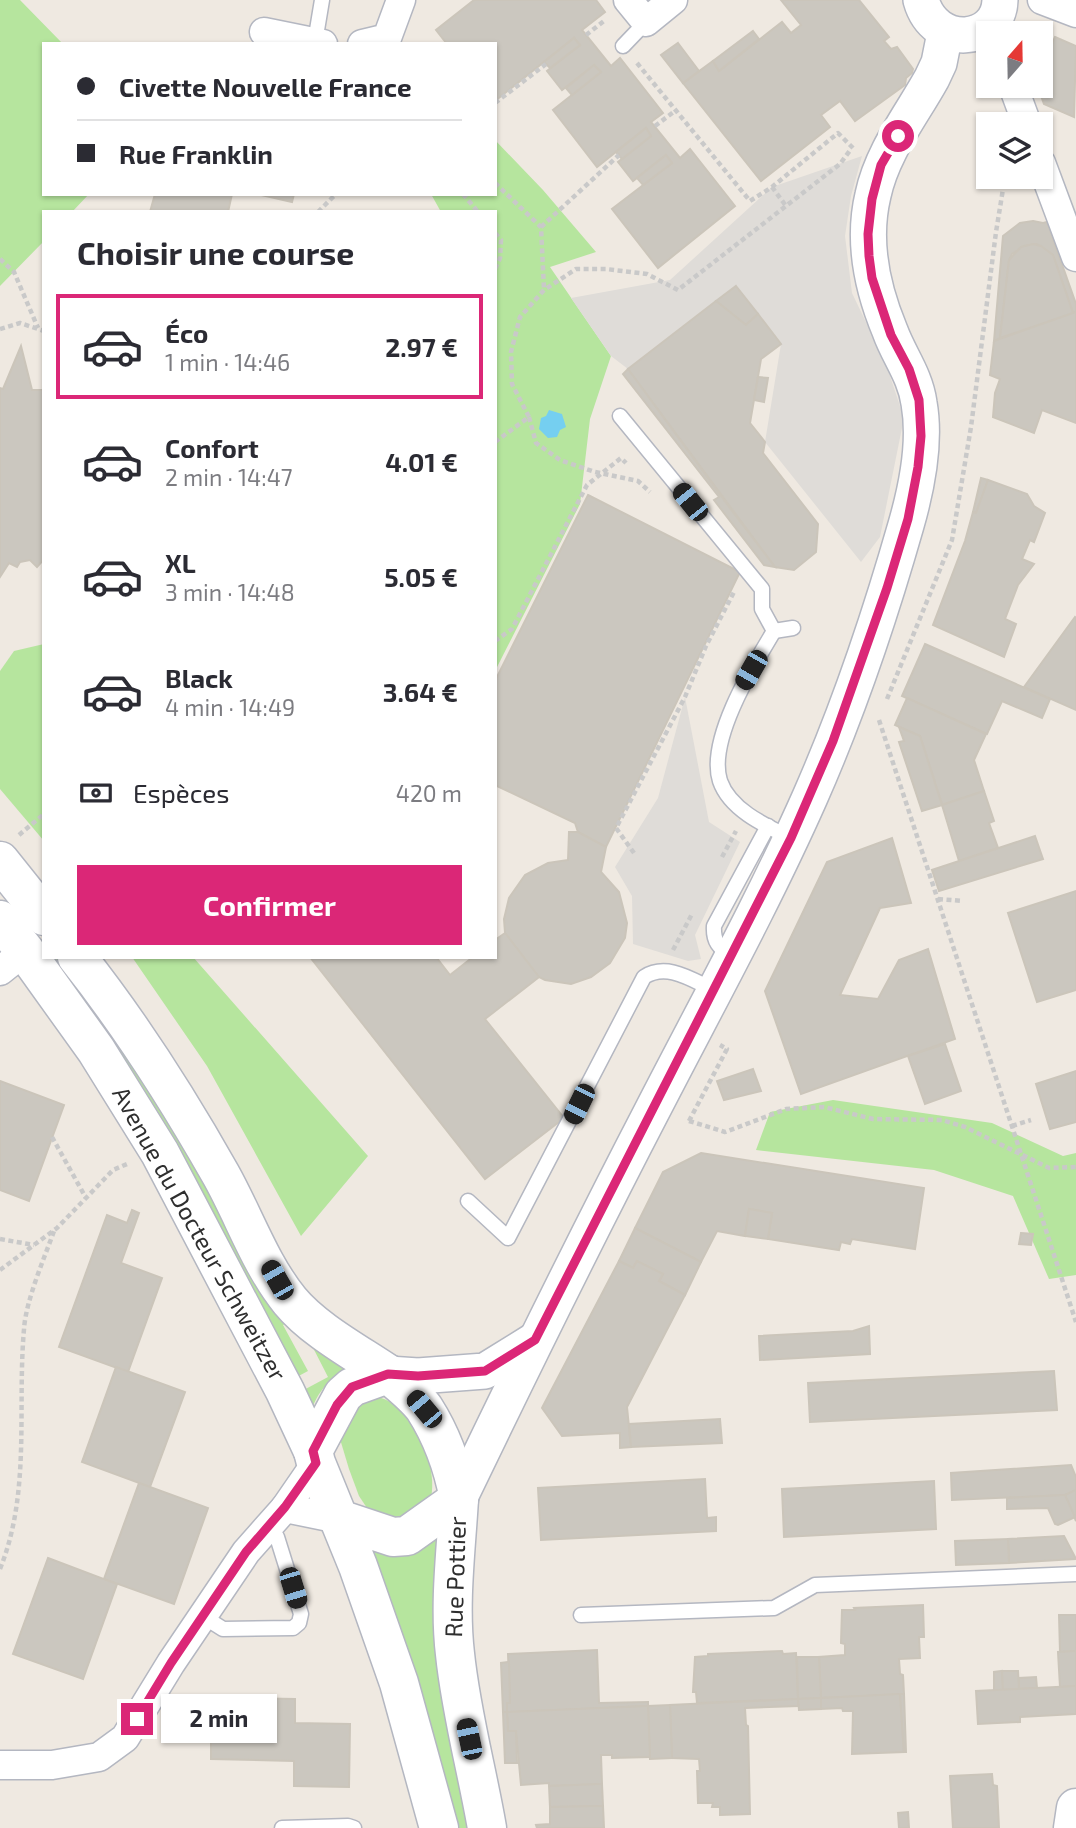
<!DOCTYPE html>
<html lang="fr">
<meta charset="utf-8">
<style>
:root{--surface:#fff;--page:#f2f2f3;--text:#2b2b33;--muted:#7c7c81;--line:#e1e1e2;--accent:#db2777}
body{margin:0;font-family:"Exo 2",sans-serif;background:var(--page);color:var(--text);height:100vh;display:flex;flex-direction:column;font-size:26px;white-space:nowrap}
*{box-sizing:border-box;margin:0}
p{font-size:23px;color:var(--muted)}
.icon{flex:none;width:38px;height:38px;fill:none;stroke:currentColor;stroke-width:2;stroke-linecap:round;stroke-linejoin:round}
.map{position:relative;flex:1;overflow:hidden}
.details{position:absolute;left:42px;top:210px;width:455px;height:749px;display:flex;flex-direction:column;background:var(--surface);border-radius:0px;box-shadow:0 2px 5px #0004}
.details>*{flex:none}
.top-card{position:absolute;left:42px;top:42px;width:455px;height:154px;border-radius:0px;box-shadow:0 2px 5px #0004;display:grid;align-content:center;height:154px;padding:0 35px;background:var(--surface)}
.needle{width:46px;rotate:20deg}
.controls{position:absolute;left:976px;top:21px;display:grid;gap:14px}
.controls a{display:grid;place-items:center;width:77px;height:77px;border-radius:0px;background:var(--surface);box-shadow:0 2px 5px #0004;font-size:35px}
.end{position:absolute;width:32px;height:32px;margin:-16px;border:9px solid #db2777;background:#fff;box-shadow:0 0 0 4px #fff}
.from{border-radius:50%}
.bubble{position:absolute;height:49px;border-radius:0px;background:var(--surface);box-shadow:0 2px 5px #0004;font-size:23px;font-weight:700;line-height:49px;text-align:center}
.car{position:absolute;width:21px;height:42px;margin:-21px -10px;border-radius:9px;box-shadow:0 0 5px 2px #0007;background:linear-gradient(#222 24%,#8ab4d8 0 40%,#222 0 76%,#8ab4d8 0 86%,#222 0)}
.top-card b{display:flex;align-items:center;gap:24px;height:66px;font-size:26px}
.top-card b+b{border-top:2px solid var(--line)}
.top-card i{width:18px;height:18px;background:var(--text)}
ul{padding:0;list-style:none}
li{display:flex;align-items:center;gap:21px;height:105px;margin:0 14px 10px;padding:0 21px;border:4px solid transparent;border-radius:0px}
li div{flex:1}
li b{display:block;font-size:26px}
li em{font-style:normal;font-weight:700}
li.current{border-color:var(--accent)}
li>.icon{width:63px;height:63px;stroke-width:1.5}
h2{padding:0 35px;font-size:32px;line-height:84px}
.pay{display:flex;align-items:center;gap:18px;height:77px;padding:0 35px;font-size:26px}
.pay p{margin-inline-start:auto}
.primary-button{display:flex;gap:14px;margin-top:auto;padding:14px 35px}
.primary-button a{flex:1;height:80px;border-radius:0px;background:var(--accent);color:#fff;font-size:28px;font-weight:700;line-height:80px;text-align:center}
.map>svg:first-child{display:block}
</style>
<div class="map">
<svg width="1076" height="1828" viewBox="0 0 1076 1828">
<rect width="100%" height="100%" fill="#efe9e1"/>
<g fill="#b6e59e">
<polygon points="0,0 20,0 63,44 44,44 44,194 89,194 72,212 44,212 44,241 0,286"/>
<polygon points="495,140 543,190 596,252 550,267 611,356 590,419 580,504 495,671 495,212 441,212 431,194 495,194"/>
<polygon points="44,644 44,841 0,789 0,671 14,651"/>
<polygon points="46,957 64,957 292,1319 283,1325 308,1371 293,1379"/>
<polygon points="132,957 193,957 368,1156 301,1236 207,1066"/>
<polygon points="833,1100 992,1123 1063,1156 1076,1153 1076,1275 1049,1279 1013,1196 934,1170 756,1150 770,1112"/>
<path d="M307,1336L352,1365C330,1378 318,1390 310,1414L300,1392L328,1377Z"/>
<path d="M378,1397C414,1406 438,1464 431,1498L395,1522L367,1508L359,1496L349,1469L340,1439L352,1406Z"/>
<polygon points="438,1538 470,1828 454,1828 370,1544 421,1545"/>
</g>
<g fill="#dfdcd8">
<polygon points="862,156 851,196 845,236 852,293 886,364 904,418 880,537 861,562 765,442 781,344 736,286 628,369 611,356 571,298 670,280 772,187"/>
<polygon points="685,697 709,822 740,842 695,935 701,959 688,961 633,944 632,896 615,867 658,798"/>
</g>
<polygon fill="#75cff0" points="549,410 562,414 566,427 560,430 557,437 548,438 539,429 541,418 546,416"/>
<g fill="#cbc7bf" stroke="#cbc5ba" stroke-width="2">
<polygon points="474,0 596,0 605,12 582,30 611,66 620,58 663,113 651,122 680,158 690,149 735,206 658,268 612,209 672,163 666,155 633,181 618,162 651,136 646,128 597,167 553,110 601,72 594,65 562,90 547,71 580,45 574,38 495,101 495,44 447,44 436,30"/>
<polygon points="781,0 859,0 889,37 884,41 891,49 897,47 913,69 912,73 906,78 905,85 855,121 840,101 821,115 830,127 761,181 683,83 713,61 719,71 782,22 791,33 801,25"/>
<polygon points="753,31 759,39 719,71 713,61"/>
<polygon points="1055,37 1076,46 1074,117 1044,104 1040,93 1051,68 1043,64"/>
<polygon points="574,38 580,45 550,68 544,62"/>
<polygon points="678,43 699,71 683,83 661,55"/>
<polygon points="594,65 601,72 572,95 566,88"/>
<polygon points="646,128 651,136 622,159 616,152"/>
<polygon points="666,155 672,163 643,185 637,178"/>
<polygon points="155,194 232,194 228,212 150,212"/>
<polygon points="257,194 294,194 292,202"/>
<polygon points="1033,221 1043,223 1047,222 1076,304 1076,312 1073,313 1053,255 1037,244 1024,246 1012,254 1009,260 1000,338 994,341 1003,236 1020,223"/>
<polygon points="1033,244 1041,246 1053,255 1073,313 1000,338 1009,260 1021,247"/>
<polygon points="736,286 758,314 746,325 716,301"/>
<polygon points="716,301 746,325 758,314 781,344 761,359 750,423 765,442 763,453 818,524 816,552 794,570 775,567 628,369"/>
<polygon points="1076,312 1076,423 1042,410 1034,433 993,417 995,393 1000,379 990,375 994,341"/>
<polygon points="21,346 32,390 44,390 44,559 37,567 30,560 20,562 17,567 9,563 0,577 0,388 3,389"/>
<polygon points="628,369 735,515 775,567 764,565 714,500 719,497 623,374"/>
<polygon points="758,377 768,378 764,402 754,400"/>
<polygon points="981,478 988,480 976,513 973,512"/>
<polygon points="988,480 1027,494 1034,506 1045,513 1034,542 1030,540 1022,559 1034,564 1018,585 1005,619 1016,624 1004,657 933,625 965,541 973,512 976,513"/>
<polygon points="588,495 740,572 606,847 578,832 575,823 495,785 495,681"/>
<polygon points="1075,617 1076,618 1076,710 1024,687"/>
<polygon points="925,644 1050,699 1042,718 1002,701 987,734 902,696"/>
<polygon points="907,698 986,734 974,760 984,791 942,805 920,736 895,725"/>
<polygon points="899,727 920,736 942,805 922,811 899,742 904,741"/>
<polygon points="984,791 994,821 989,823 998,848 959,861 942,805"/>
<polygon points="569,832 578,832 606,847 601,872 619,892 627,923 625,938 610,963 591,977 571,984 545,980 539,977 505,933 504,919 509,898 525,875 548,863 568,860"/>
<polygon points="1035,836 1043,859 939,891 932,870"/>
<polygon points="892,838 911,903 880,908 840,995 878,999 899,960 928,949 955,1039 801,1094 765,991 827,862"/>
<polygon points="1076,891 1076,990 1037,1002 1008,913"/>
<polygon points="505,933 539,977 485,1019 564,1118 485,1179 310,957 436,957 450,975 473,957 495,957 495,940"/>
<polygon points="945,1044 961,1091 925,1104 908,1056"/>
<polygon points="753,1069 761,1091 724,1100 717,1081"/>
<polygon points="1076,1071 1076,1122 1050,1129 1036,1084"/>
<polygon points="0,1081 64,1105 29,1201 0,1190"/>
<polygon points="701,1153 924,1188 915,1249 852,1239 850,1244 841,1242 839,1250 768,1239 772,1213 749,1209 745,1236 717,1231 701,1262 635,1228 663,1172"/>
<polygon points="749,1209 772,1213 768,1239 745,1236"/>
<polygon points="132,1210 139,1213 121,1263 162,1278 128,1372 59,1347 107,1215 127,1223"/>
<polygon points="635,1228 701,1262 685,1295 659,1281 663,1274 637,1261 633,1268 619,1261"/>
<polygon points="1021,1233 1033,1234 1031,1245 1019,1244"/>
<polygon points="619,1261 633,1268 637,1261 663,1274 659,1281 685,1295 627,1407 631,1447 620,1448 620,1433 562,1436 542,1408"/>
<polygon points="869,1326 870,1354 760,1360 759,1336 853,1331"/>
<polygon points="116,1367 185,1392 150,1487 82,1462"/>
<polygon points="1054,1371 1057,1410 810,1422 808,1383"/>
<polygon points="720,1419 722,1443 631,1447 629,1424"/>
<polygon points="1071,1465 1076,1477 1076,1490 1065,1495 952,1500 951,1473"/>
<polygon points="705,1479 707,1518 716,1517 716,1531 541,1540 538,1488"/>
<polygon points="934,1481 936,1529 784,1537 782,1489"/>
<polygon points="139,1483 208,1508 174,1604 104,1579"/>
<polygon points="1076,1490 1076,1521 1065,1495"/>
<polygon points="1065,1495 1075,1517 1058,1525 1055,1524 1048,1508 1007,1509 1007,1498"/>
<polygon points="1064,1536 1076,1559 1009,1563 1008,1539"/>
<polygon points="1008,1539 1009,1563 956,1565 955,1541"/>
<polygon points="48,1558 117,1584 83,1679 13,1654"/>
<polygon points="923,1605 924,1637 919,1637 920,1658 899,1659 900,1674 903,1675 904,1694 821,1698 819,1657 845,1655 845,1644 841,1643 842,1610 855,1610 854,1608"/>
<polygon points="1059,1615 1076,1615 1076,1651 1060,1652"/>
<polygon points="597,1650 599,1703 648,1702 648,1706 507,1712 507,1703 510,1703 508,1654"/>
<polygon points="782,1651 783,1654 796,1653 798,1699 697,1703 696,1692 693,1692 695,1657 708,1656 708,1654"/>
<polygon points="1076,1651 1076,1686 1060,1687 1058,1652"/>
<polygon points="797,1657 819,1657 821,1698 798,1699"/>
<polygon points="509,1662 510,1703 507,1703 507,1712 503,1712 501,1663"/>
<polygon points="1002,1671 1003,1690 994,1690 994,1672"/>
<polygon points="1002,1671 1018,1671 1019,1689 1003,1690"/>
<polygon points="1036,1677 1037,1688 1019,1689 1019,1678"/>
<polygon points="1076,1686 1076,1714 1020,1717 1020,1722 978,1724 976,1691"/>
<polygon points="900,1694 904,1752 852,1754 853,1711 843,1711 842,1708 821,1709 821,1698"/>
<polygon points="900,1694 904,1694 906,1752 904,1752"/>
<polygon points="241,1698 295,1699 295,1723 350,1724 349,1787 294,1786 294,1761 211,1759 211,1723 241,1724"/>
<polygon points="821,1698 821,1709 799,1710 798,1699"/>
<polygon points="798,1699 798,1706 745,1708 746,1725 748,1726 750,1814 720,1815 720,1807 712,1807 713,1803 698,1803 697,1771 700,1771 699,1759 672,1758 670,1705"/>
<polygon points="670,1705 672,1758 650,1759 648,1706"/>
<polygon points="648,1706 650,1757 612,1758 612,1755 601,1755 602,1784 549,1786 549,1783 521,1785 516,1731 508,1731 507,1712"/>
<polygon points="503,1712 507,1712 508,1731 516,1731 517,1763 505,1763"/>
<polygon points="992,1774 993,1785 997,1786 999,1828 953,1828 950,1776"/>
<polygon points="602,1784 603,1806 550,1807 549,1786"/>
<polygon points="603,1806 604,1828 537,1828 536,1825 550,1824 550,1807"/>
<polygon points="908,1812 909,1828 899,1828 898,1813"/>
</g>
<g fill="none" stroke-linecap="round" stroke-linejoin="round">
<defs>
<g id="service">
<polyline points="315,42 322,0"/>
<polyline points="623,46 646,22"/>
<polyline points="620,416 762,589 762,609 774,631"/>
<path d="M774,631C753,666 707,740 720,781C730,810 766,826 791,838"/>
<polyline points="774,631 793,628"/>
<path d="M731,957C719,947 713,942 714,926L768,826"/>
<path d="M468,1201L508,1238L644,977C667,962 692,980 714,990"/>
<polyline points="581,1615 774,1608 815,1585 1076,1574"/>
<polyline points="204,1617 223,1629 293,1628 299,1623 301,1614 277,1537 266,1529"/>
<polyline points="282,1828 348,1826 354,1828"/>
</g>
<g id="minor">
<polyline points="628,0 646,22 673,0"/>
<polyline points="1042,0 1076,13"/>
<polyline points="264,32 323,44"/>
<polyline points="362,44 387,38 401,0"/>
<polyline points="1013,86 1027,124"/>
<polyline points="1041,163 1076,257"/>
<polyline points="0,971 25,951"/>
<polyline points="285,1508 339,1519"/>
<polyline points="0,1765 52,1765 99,1757 125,1738 171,1663 246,1552 285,1508 316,1463"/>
</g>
<g id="tertiary">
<path d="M921,0C935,50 999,43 1000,0"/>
<polyline points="388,1374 418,1376 485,1371 535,1340"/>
<path d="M459,1499C522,1368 586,1238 653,1109C706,1006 763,903 810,797C848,711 880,616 906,525C917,487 926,442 919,403C915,375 899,356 890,331C872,288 862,241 873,195C882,152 911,116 932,78L939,63L945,33"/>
</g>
<g id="secondary">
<polyline points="0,861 44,916"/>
<polyline points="0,920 25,951 96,1050 160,1153 285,1391 313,1451"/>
<path d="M77,957C131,1025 178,1099 221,1175C244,1216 260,1264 290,1301C314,1330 357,1353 388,1374"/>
<path d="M459,1499C456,1550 449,1604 455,1654C461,1713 477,1770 487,1828"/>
<path d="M339,1519L393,1537L407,1536L459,1499C453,1467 442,1436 424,1408C414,1395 401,1385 388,1374L352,1387L343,1395L313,1451L316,1463L358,1566L399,1683L439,1828"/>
<polyline points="1073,1828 1076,1808"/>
</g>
</defs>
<use href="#service" stroke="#b4b7c1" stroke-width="17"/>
<use href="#minor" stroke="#b4b7c1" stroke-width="31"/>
<use href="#tertiary" stroke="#b4b7c1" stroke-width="38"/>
<use href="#secondary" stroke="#b4b7c1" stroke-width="41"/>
<g stroke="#c9c9c9" stroke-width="4.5" stroke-dasharray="5 3.5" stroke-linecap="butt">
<polyline points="586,35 604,21"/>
<polyline points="637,63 750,201 772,187 838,133 853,148"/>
<polyline points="495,103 546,64"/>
<polyline points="655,126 675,111"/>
<polyline points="495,183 541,227 544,289"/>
<polyline points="772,187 786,206"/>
<polyline points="463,194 478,212"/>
<polyline points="318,212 336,194"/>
<polyline points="541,227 619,155"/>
<polyline points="495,233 501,240 500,258 495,269"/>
<polyline points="0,259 14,272 38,328"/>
<polyline points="0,329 20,323 44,331"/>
<polyline points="529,417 536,443 560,460 595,472 638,481 650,492"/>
<polyline points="495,442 529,417 512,384 511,352 520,317 544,290 576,269 606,269 647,274 678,290 840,164 851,149"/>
<polyline points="495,641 512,629 587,485 621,458 626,463"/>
<polyline points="887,699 952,540 971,427 996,232 1005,177"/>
<polyline points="879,720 1076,1322"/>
<polyline points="19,835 44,814"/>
<polyline points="634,853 616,828 685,697 706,646 735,590"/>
<polyline points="722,857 736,831"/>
<polyline points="938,899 963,901"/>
<polyline points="673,950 692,914"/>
<polyline points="689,1121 727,1049 720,1045"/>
<polyline points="689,1121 725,1132 786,1109 824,1107 873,1119 942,1120 965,1127 1049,1168 1076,1167"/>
<polyline points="1012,1126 1031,1120"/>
<polyline points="52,1137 86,1198"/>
<polyline points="0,1239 34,1245"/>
<polyline points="0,1270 57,1228 113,1170 127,1164"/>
<path d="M0,1569C31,1492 17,1410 24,1329C26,1300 44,1259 54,1231"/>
</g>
<use href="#service" stroke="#fff" stroke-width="14"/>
<use href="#minor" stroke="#fff" stroke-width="28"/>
<use href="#tertiary" stroke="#fff" stroke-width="35"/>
<use href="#secondary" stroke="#fff" stroke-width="38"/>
</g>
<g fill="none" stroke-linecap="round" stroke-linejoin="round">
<polyline stroke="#db2777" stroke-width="9" points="137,1719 171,1663 246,1552 285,1507 316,1463 313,1451 337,1405 352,1387 388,1374 418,1376 485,1371 535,1340 791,838 833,741 887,588 908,519 918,467 921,436 919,400 909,369 891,335 872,278 869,256 868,234 872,199 881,165 898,136"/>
</g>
<g text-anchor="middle" stroke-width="5" stroke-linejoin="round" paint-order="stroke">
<g font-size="24" fill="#2e2e2e" stroke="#fff">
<text transform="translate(199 1234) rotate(61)" y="8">Avenue du Docteur Schweitzer</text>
<text transform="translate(456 1577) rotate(-88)" y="8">Rue Pottier</text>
</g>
</g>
</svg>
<div class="controls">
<a><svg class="needle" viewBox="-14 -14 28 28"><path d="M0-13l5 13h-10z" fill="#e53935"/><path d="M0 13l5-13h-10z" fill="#7c7c81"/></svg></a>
<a><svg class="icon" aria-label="layers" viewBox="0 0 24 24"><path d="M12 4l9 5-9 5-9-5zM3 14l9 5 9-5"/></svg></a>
</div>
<i class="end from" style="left:898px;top:136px"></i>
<i class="end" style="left:137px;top:1719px"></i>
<div class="bubble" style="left:161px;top:1694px;width:116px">2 min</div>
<i class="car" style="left:690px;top:502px;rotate:321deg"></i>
<i class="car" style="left:751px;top:670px;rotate:210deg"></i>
<i class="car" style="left:579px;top:1104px;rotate:206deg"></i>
<i class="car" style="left:277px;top:1280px;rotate:330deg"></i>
<i class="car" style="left:424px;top:1409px;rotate:320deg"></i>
<i class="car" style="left:293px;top:1588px;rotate:163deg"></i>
<i class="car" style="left:469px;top:1739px;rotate:348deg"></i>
<div class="top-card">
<b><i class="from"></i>Civette Nouvelle France</b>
<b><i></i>Rue Franklin</b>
</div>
<section class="details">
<h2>Choisir une course</h2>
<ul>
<li class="current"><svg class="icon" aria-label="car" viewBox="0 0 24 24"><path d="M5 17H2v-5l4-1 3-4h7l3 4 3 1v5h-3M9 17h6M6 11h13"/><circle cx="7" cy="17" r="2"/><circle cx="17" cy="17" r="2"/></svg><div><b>Éco</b><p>1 min · 14:46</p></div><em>2.97 €</em></li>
<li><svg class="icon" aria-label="car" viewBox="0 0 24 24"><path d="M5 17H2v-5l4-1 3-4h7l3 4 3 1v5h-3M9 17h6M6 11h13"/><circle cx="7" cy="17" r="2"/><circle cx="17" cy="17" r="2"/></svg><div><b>Confort</b><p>2 min · 14:47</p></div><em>4.01 €</em></li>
<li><svg class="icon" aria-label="car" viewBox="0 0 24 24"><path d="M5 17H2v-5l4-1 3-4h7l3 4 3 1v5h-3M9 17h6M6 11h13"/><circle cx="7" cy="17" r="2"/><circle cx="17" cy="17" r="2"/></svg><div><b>XL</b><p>3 min · 14:48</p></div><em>5.05 €</em></li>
<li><svg class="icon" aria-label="car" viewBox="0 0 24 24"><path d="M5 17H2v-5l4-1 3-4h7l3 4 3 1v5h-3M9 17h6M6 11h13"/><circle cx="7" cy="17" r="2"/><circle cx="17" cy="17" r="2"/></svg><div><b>Black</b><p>4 min · 14:49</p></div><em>3.64 €</em></li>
</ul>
<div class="pay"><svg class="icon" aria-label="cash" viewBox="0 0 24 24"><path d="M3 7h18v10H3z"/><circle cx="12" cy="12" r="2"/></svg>Espèces<p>420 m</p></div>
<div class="primary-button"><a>Confirmer</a></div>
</section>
</div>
